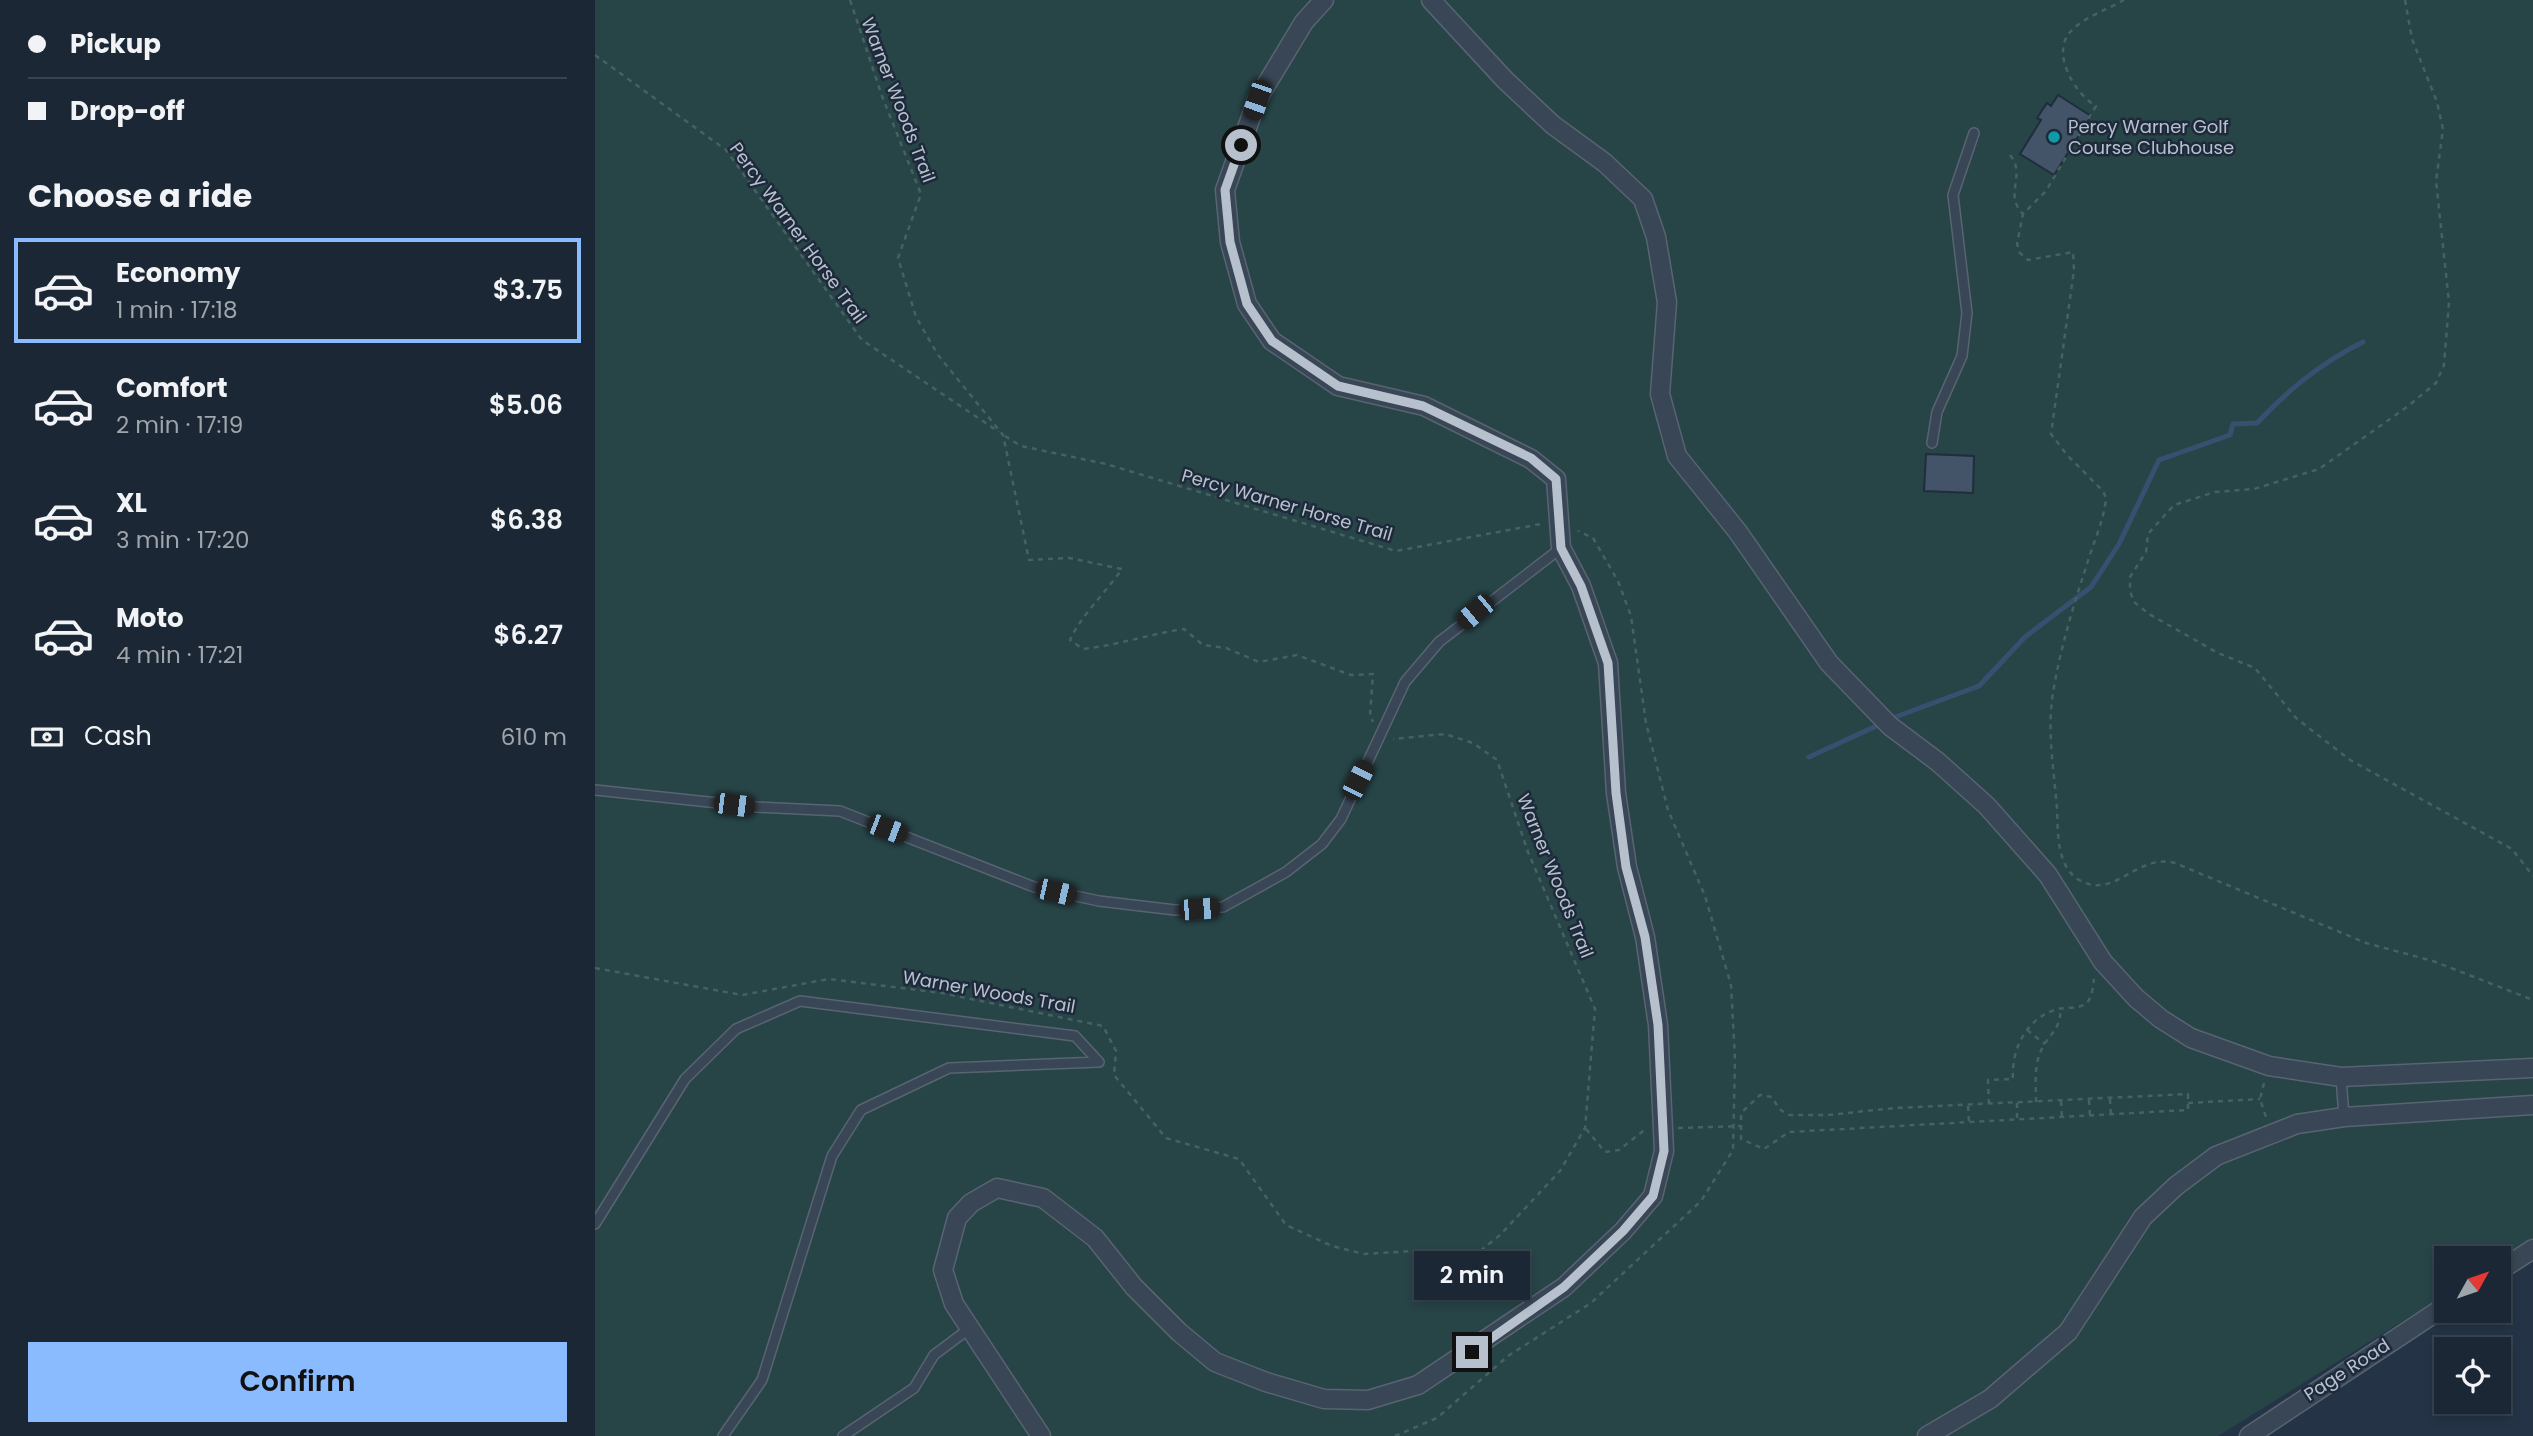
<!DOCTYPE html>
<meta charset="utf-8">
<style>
:root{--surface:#1b2734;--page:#242f3c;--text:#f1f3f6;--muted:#a0a5ac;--line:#39444f;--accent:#8bbbff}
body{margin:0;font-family:Poppins,sans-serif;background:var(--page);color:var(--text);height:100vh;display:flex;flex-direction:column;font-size:26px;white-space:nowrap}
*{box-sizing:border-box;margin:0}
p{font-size:23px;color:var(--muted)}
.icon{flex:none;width:38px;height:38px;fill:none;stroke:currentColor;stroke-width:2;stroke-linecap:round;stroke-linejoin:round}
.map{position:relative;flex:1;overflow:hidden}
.drawer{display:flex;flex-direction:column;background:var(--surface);width:595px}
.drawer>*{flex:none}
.top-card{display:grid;align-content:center;height:154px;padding:0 28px;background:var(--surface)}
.needle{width:46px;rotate:50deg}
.fabs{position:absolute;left:1839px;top:1246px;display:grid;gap:14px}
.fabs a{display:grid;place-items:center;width:77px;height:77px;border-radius:0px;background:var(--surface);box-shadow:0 4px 10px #0003,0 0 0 2px var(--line);font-size:35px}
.end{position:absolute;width:32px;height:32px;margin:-16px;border:9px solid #b7c1ce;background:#111;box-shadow:0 0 0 4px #111}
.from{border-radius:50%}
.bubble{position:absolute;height:49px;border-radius:0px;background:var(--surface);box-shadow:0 4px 10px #0003,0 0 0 2px var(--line);font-size:23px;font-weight:600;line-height:49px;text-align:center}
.car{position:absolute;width:21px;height:42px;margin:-21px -10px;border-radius:9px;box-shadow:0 0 5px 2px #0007;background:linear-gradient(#222 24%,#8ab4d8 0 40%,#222 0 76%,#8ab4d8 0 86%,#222 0)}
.top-card b{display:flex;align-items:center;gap:24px;height:66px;font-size:26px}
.top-card b+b{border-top:2px solid var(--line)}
.top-card i{width:18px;height:18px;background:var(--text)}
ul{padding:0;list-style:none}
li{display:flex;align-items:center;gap:21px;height:105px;margin:0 14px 10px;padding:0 14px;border:4px solid transparent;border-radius:0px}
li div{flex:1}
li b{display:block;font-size:26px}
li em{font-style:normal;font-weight:600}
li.on{border-color:var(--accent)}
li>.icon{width:63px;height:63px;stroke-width:1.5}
h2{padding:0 28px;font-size:32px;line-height:84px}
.pay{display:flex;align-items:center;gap:18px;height:77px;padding:0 28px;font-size:26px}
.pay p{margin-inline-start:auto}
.button{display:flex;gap:14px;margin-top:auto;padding:14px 28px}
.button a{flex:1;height:80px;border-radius:0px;background:var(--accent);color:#111;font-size:28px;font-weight:600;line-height:80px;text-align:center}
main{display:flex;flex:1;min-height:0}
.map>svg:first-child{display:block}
</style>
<main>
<section class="drawer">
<div class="top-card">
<b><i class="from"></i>Pickup</b>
<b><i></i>Drop-off</b>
</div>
<h2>Choose a ride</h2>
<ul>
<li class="on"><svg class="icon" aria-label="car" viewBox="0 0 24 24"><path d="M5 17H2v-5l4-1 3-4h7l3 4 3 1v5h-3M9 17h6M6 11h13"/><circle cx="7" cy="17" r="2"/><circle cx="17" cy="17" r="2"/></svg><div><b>Economy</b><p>1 min · 17:18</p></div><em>$3.75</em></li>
<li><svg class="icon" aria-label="car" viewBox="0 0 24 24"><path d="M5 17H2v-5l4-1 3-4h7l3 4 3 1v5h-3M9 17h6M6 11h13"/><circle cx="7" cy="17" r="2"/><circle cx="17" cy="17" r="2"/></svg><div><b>Comfort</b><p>2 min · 17:19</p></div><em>$5.06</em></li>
<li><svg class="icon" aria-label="car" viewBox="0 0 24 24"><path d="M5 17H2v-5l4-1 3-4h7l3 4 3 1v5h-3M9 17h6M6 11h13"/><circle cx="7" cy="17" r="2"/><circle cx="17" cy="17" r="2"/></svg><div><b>XL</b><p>3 min · 17:20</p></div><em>$6.38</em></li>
<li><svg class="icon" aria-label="car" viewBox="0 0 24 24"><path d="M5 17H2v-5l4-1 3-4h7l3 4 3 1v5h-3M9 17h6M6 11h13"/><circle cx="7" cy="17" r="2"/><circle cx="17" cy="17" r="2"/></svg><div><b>Moto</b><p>4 min · 17:21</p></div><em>$6.27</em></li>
</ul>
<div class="pay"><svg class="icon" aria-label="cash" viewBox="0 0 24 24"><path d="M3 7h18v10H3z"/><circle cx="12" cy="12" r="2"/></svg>Cash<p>610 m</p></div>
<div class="button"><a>Confirm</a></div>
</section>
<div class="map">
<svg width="1938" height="1436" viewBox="0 0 1938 1436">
<rect width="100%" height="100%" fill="#243446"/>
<polygon fill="#274447" points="0,0 1938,0 1938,1240 1904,1262 1904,1258 1852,1258 1851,1294 1623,1436 0,1436"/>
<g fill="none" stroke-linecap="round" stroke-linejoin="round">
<path stroke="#37506f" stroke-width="5" d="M1214,757L1303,716L1384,686L1430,637L1496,587L1524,544L1564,460L1635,435L1638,424L1662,423C1694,389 1726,363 1768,342"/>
</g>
<g fill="#435468" stroke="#202d3d" stroke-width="2">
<polygon points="1463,95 1496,116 1459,175 1425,154 1446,120 1442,118 1452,103 1456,106"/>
<polygon points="1331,454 1379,456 1378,493 1329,491"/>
</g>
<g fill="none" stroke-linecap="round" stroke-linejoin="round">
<defs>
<g id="lane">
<polyline points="1337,443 1342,412 1367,356 1372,313 1358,195 1379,133"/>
<polyline points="0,790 161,807 245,811 439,887 504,901 580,910 628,907 691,872 727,844 746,819 810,682 844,642 966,548"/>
<polyline points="1746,1077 1749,1117"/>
<polyline points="0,1224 90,1079 141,1029 205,1001 480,1036 504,1062 354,1068 266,1110 237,1156 167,1380 128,1436"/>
<polyline points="248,1436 319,1388 339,1355 375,1328"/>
</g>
<g id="street">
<polyline points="836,0 910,80 958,125 1010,163 1048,199 1061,237 1072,302 1065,394 1082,456 1143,532 1234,663 1295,726 1343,762 1392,806 1453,875 1508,962 1541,998 1566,1019 1596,1038 1674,1066 1746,1077 1938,1068"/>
<polyline points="1904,1271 1938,1249"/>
<polyline points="446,1436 359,1304 348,1270 362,1218 376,1203 402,1188 448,1198 500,1238 539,1287 584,1332 620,1362 671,1382 729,1399 773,1400 823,1385 969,1287 1028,1231 1058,1196 1069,1151 1063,1025 1050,937 1032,867 1021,793 1013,663 986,586 966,548 961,479 936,459 829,406 743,386 677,341 652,304 635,242 630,190 662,100 709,22 729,0"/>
<polyline points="1332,1436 1395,1399 1473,1332 1548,1217 1581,1186 1621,1156 1702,1124 1749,1117 1938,1105"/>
<polyline points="1654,1436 1852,1305"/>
</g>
</defs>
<use href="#lane" stroke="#586472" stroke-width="12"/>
<use href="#street" stroke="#586472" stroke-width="21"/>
<g stroke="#456162" stroke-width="2.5" stroke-dasharray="5 5" stroke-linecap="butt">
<path d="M255,0L287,96L326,194L303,258L321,317L343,355L408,435L434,560L474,558L527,569C511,592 485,617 475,640L488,649C523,645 555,634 589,629L608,645L631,648L664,662L702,655L756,675L778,674L775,716L778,722"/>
<path d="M1529,0C1513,9 1488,18 1476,31C1455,53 1480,94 1501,106L1451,191L1428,214L1422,244L1425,253L1433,260L1478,252L1479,270L1456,434L1472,455L1508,491L1511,498C1509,521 1498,543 1492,564C1479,604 1466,646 1459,687C1451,729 1459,768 1462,809C1463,832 1461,868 1486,881C1521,899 1542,853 1580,863L1771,943L1838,961L1938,1000"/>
<polyline points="1810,0 1817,39 1842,102 1848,129 1841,181 1854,302 1849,365 1841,383 1812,407 1724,469 1659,489 1620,492 1579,505 1553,534 1551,552 1535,577 1535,591 1539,602 1554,614 1623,653 1660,668 1701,718 1755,760 1917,849 1938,876"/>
<polyline points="0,55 131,150 267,340 404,432"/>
<path d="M1415,155C1432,175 1408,194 1428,214"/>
<polyline points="410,436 426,446 511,464 801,551 946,524"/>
<polyline points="0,968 147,995 234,979 347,993 508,1026 521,1051 519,1075 571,1138 644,1159 691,1225 737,1246 769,1254 834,1250 854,1256 879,1256 905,1235 965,1171 990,1128 1000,1009 933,852 902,760 878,743 850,734 798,739"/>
<polyline points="1432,1030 1450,1044"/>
<polyline points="1669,1083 1665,1099 1671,1117"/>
<polygon points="1593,1094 1593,1110 1194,1132 1169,1149 1146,1139 1146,1113 1165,1095 1177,1097 1184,1109 1194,1115 1233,1115 1300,1108"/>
<polyline points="1515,1099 1516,1115"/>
<polyline points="1494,1100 1495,1116"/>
<polyline points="1466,1101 1467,1118"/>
<path d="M1441,1102C1441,1086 1439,1068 1445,1053C1453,1033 1464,1034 1466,1009"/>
<polyline points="1422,1103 1422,1120"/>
<polyline points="1593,1103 1665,1099"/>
<path d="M1394,1104L1393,1080L1418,1079C1416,1049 1432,1017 1463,1009C1472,1007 1483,1009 1490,1004C1497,1000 1498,987 1499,979"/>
<polyline points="1373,1106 1374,1123"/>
<polyline points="1083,1128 1146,1126"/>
<polyline points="991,1129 1010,1152 1024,1150 1052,1128"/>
<polyline points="800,1436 842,1418 913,1356 996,1303 1106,1201 1138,1150 1140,1059 1136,985 1110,896 1073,810 1051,723 1036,616 1023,581 998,538 983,531"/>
</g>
<use href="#lane" stroke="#394655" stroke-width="9"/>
<use href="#street" stroke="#394655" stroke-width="18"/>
</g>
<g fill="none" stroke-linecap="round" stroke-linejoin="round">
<polyline stroke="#b7c1ce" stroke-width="9" points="646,145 630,190 635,242 652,304 677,341 743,386 828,406 936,458 961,479 966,548 986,586 1013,663 1021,793 1031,867 1050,937 1063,1025 1069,1151 1058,1196 1028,1231 969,1287 877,1352"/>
</g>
<circle fill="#0f9aa8" stroke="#1e2a3b" stroke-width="2.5" cx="1459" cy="137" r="7"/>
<g text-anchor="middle" stroke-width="5" stroke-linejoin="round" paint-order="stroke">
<g font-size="18" fill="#b7c1ce" stroke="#1e2a3b">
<text transform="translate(303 100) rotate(69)" y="6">Warner Woods Trail</text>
<text transform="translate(203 233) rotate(54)" y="6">Percy Warner Horse Trail</text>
<text transform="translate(692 505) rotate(16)" y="6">Percy Warner Horse Trail</text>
<text transform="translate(960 876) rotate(68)" y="6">Warner Woods Trail</text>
<text transform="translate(394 992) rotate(10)" y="6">Warner Woods Trail</text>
<text transform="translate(1752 1370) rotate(-33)" y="6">Page Road</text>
</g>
<g font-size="18" fill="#b7c1ce" stroke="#1e2a3b" text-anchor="start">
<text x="1473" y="133">Percy Warner Golf<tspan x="1473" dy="21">Course Clubhouse</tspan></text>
</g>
</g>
</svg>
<div class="fabs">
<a><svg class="needle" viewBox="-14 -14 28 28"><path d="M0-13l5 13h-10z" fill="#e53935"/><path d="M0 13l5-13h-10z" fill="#a0a5ac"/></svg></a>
<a><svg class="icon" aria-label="locate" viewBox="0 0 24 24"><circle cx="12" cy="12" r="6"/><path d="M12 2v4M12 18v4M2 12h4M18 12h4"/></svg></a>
</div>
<i class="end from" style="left:646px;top:145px"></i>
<i class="end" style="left:877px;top:1352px"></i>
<div class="bubble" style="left:819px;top:1251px;width:116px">2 min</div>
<i class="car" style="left:662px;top:100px;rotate:199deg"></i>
<i class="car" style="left:880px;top:612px;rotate:230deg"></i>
<i class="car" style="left:763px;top:780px;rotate:27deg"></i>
<i class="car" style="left:139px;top:805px;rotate:97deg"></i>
<i class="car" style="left:292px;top:829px;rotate:111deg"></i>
<i class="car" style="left:461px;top:892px;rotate:103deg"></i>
<i class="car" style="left:604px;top:909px;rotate:86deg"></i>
</div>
</main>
